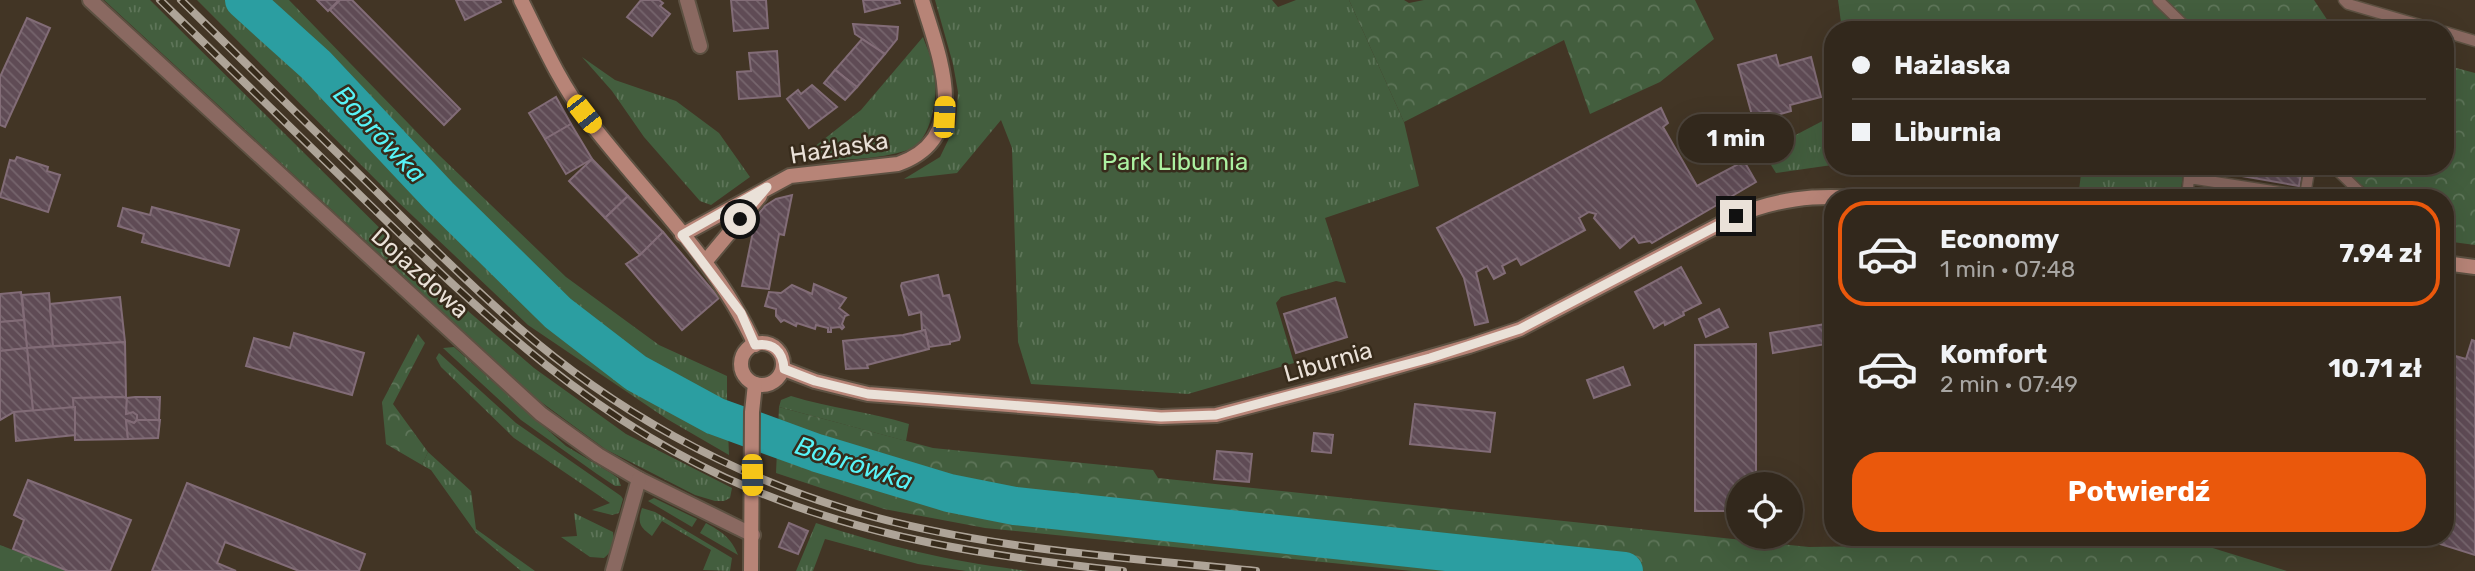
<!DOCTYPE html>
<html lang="pl">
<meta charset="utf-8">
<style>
:root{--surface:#32281c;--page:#3a3025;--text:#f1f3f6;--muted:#a8a6a3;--line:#4d443b;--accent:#ea580c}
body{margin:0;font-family:Rubik,sans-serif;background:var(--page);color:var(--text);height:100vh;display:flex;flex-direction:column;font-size:26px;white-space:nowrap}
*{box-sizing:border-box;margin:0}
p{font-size:23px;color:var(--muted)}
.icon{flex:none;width:38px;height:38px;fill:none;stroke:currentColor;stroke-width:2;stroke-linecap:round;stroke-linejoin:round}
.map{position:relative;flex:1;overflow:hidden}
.sheet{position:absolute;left:1824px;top:189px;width:630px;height:357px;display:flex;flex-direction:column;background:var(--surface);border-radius:28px;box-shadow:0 7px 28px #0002,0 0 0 2px var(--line)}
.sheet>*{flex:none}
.guide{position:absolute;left:1824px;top:21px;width:630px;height:154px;border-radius:28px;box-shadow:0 7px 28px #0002,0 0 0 2px var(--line);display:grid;align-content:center;height:154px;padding:0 28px;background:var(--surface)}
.controls{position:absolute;left:1726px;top:472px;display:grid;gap:14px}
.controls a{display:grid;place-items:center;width:77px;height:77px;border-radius:50%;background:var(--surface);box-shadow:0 7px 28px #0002,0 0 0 2px var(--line);font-size:35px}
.end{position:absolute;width:32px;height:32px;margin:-16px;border:9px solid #eae1d8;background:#111;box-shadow:0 0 0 4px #111}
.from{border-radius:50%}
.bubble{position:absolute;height:49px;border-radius:24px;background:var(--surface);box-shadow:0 7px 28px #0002,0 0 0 2px var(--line);font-size:23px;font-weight:700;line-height:49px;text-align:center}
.car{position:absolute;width:21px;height:42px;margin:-21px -10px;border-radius:9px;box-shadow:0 0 5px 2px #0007;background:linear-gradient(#f5c518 24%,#345 0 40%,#f5c518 0 76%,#345 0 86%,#f5c518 0)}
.guide b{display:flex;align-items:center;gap:24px;height:66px;font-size:26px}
.guide b+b{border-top:2px solid var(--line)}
.guide i{width:18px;height:18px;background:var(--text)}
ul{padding:12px 0 0;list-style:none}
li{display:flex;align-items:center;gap:21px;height:105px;margin:0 14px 10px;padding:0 14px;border:4px solid transparent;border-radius:28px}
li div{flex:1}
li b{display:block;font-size:26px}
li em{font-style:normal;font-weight:700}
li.current{border-color:var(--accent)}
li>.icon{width:63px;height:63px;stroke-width:1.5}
.action{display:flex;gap:14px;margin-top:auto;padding:14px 28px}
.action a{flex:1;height:80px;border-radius:28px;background:var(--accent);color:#fff;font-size:28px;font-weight:700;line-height:80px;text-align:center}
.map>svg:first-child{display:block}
</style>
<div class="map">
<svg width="2475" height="571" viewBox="0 0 2475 571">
<defs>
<pattern id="grass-tufts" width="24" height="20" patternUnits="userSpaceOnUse" patternTransform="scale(1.75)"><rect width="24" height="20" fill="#435e3e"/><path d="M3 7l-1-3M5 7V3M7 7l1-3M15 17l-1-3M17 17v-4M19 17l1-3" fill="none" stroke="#5e7559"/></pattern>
<pattern id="forest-crowns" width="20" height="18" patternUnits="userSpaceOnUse" patternTransform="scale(1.75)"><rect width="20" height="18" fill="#435e3e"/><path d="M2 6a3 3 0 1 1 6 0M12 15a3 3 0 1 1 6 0" fill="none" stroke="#5e7559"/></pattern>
<pattern id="building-back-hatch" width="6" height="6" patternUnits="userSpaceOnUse" patternTransform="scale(1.75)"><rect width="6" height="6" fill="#5f4b55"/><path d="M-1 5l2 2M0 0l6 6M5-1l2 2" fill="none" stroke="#76656d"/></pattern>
</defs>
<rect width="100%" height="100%" fill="#423525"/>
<g fill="url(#grass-tufts)">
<polygon points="104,0 150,0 431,279 534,368 626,434 732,488 730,498 724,501 715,501 695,495 605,449 537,399"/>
<polygon points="197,0 234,0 463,241 575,340 648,390 728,430 729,455 667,419 528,325 397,201"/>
<polygon points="254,0 289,0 439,155 566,277 659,345 727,376 727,411 645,370 579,314 493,238 413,161"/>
<polygon points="935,0 1272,0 1278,7 1296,0 1349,0 1404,122 1419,186 1325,218 1346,283 1336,281 1281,297 1276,303 1294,363 1188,394 1031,384 1018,342 1012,148 1001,120 957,173 904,179 940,157 956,124 958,92 953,64"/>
<path d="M923,37C927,49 934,61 935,73C938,95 932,142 908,150C878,160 842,159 811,162L809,151L861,110Z"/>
<polygon points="582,57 615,80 676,101 719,133 750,177 711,205 700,201 644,137 612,91"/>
<polygon points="1832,116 1832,165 1776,173 1763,152"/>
<polygon points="2082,166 2184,166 2180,198 2078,198"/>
<polygon points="454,347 566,446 611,473 618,478 621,486 615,486 597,474 521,420 443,348"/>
<polygon points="439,353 516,423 621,496 623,499 619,513 612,515 592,510 610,503 514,438 441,367 436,358"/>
<path d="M791,396C830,408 870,412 909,424L906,441L779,407L781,400Z"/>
<polygon points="428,452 471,491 476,529 535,571 521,571 476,533 431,470 422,465"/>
<polygon points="654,498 697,519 692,527 648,501"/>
<path d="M642,508L655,512L732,558L730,571L703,570L711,550L662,521L652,536C640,527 637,523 642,508Z"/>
<path d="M574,513L613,532C615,543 612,552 604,558L590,557L561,537L577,536Z"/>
<path d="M706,523C722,532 731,538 738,555L700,533Z"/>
<path d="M816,523C889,547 953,562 1029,571H966L918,564L825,539L813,571H796Z"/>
</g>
<g fill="url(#forest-crowns)">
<polygon points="1349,0 1404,0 1409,3 1424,0 1695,0 1714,39 1660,82 1590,114 1564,40 1404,122"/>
<polygon points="1838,0 2314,0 2334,30 1842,30"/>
<polygon points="2445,65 2475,73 2475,245 2445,241 2445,198 2382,198 2331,166 2445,166"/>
<polygon points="418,334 425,343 393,404 428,452 422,465 386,444 382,402"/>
<polygon points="779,407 933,448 1153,470 1158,478 1809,547 2190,541 2287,571 1412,571 985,528 884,509 776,473"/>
<polygon points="0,545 68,571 0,571"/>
</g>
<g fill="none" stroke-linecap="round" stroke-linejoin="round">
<polyline stroke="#2b9ea1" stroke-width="38" points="244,0 316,65 439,196 558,313 636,373 715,416 817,453 949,493 1015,506 1624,571"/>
</g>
<g fill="url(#building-back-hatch)" stroke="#826c77" stroke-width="2">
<polygon points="317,0 339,0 328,11"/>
<polygon points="340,0 352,0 460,109 444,125 330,10"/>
<polygon points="456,0 500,0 501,2 465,20"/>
<polygon points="641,0 659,0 663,3 660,6 670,14 652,36 627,17"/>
<polygon points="731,0 766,0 768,28 734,31"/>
<polygon points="863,0 899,0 900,3 865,12"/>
<polygon points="27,18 50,28 5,127 0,125 0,77"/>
<polygon points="853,24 898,27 897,39 885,54 855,34"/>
<polygon points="862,39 885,54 857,87 835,70"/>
<polygon points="777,51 780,96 739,99 737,72 751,71 749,53"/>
<polygon points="1776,55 1779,66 1811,57 1821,97 1790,105 1791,111 1770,117 1769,111 1752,115 1738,65"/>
<polygon points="835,70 857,87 845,100 824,83"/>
<polygon points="812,85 837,107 809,128 787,99 798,90 801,94"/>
<polygon points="556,97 571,124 545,139 529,113"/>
<polygon points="1661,108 1668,123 1663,127 1697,186 1744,161 1756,182 1652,243 1650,241 1639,243 1634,236 1620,248 1594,218 1596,214 1589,212 1579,218 1585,230 1521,265 1517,258 1502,266 1505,273 1494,279 1487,266 1476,272 1488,322 1475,325 1464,278 1437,228"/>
<polygon points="571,124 592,159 566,174 545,139"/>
<polygon points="17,157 48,167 47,171 60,175 48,212 0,197 10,160 15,161"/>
<polygon points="592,159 628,196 605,218 569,181"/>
<polygon points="2232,166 2302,166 2299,186 2230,174"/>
<polygon points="792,195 784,235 779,234 769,289 742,286 756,217 765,206 776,199"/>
<polygon points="628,196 663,232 640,255 605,218"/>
<polygon points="152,207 239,230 229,266 142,242 144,234 118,226 123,208 150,215"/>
<polygon points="663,232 719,298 682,330 626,264 640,255"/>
<polygon points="1681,267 1701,303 1683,312 1684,315 1665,325 1664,322 1654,328 1635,292"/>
<polygon points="938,275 943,296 949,295 960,337 959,340 950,342 950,344 929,347 925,330 922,330 921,312 909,315 901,286 902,283"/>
<polygon points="814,284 846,298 839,308 848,315 845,316 842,324 844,327 842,329 840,327 831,328 831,332 828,332 828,328 816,325 815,329 797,323 796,326 784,320 781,322 776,316 776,309 765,306 769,292 781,293 792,285 812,294"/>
<polygon points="21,292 24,320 0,322 0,294"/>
<polygon points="49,293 53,346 27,348 22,295"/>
<polygon points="120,297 125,342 53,346 50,304"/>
<polygon points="1335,298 1347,337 1296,353 1284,314"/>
<polygon points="1719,309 1728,327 1706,337 1699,319"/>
<polygon points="24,320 27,348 0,351 0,322"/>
<polygon points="1832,323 1832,343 1773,353 1770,333"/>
<polygon points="925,330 929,349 867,365 868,368 846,369 843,341 903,335"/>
<polygon points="294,333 364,353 352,395 246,366 254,338 290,348"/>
<polygon points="2472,340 2475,341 2475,555 2418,537 2445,537 2445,353 2466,359"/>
<polygon points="125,342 126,397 73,398 75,407 33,412 27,348"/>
<polygon points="1756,344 1756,485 1738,485 1738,511 1695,511 1695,345"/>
<polygon points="27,348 33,412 14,412 0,420 0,351"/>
<polygon points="1623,367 1630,385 1594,398 1587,380"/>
<polygon points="123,397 127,398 126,414 133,412 137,415 137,420 134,423 126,420 128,439 75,440 73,398"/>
<polygon points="135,397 160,397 159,420 137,420 137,415 133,412 126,414 127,398"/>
<polygon points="1415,404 1495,413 1490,452 1410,444"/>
<polygon points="75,407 75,435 16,441 14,412"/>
<polygon points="126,420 134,423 137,420 160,420 158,438 128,439"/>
<polygon points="1314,433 1333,435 1331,453 1312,451"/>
<polygon points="1217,451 1252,454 1249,482 1214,479"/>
<polygon points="28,480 131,520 110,571 68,571 13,549 24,520 14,515"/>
<polygon points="187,483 365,554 359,571 299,571 225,542 217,563 236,571 152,571"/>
<polygon points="789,523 808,531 798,554 779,547"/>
</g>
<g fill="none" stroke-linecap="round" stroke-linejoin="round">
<defs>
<g id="lane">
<polyline points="2158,0 2189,30"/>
<polyline points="2344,0 2348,4 2437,30"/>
<polyline points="2445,32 2475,41"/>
<polyline points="2333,166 2366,198"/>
<polyline points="2305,195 2310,166"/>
<polyline points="2187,198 2189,178 2319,198"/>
</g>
<g id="street">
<polyline points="90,0 541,414 598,455 639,479 753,535"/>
<polyline points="687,0 700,46"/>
<polyline points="613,571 639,479"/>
</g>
<g id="secondary">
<path d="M521,0C541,40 559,82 586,117C642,191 717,260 755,345"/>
<path d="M682,235L790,176L898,164C974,137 939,56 922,0"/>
<polyline points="705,262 760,196"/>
<polyline points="2445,263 2475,267"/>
<circle cx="762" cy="364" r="21"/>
<path d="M784,369L815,381L868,394L1161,417L1216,415L1336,384L1469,346L1520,329L1736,216C1776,199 1812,195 1856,198"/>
<polyline points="751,571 752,412 755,384"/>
</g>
</defs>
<use href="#lane" stroke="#5d5142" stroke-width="13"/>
<use href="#street" stroke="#5d5142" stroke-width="18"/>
<use href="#secondary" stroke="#5d5142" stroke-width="18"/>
<use href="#lane" stroke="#8a6961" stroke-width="10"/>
<use href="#street" stroke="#8a6961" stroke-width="14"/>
<use href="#secondary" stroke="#b78477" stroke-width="14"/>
<defs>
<g id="rail">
<path d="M160,0C229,68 299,135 368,203C485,317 596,424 751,489C870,539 995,557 1123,571"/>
<path d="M181,0C246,64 311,127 376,191C422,237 469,284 518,327C613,410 728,474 849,510C980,549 1120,557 1256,571"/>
</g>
</defs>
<use href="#rail" stroke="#aea498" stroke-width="8"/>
<use href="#rail" stroke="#372b1b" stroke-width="5" stroke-dasharray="16" stroke-linecap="butt"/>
</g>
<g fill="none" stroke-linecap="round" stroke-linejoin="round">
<path stroke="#eae1d8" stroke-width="9" d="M740,219L767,187L682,235L741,313L755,345C773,342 783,351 784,369L815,381L868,394L1161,417L1216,415L1430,358L1520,329L1736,216"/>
</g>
<g text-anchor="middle" stroke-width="5" stroke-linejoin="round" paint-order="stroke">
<g font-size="24" fill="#eae1d8" stroke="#372b1b">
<text transform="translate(839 148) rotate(-9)" y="8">Hażlaska</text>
<text transform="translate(420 273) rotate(42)" y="8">Dojazdowa</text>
<text transform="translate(1328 362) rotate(-16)" y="8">Liburnia</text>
</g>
<g font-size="24" fill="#acf1a1" stroke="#372b1b">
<text x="1175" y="170">Park Liburnia</text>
</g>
<g font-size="26" font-style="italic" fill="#58f3f7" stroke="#372b1b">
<text transform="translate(380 134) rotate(47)" y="9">Bobrówka</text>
<text transform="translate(854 463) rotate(18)" y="9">Bobrówka</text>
</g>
</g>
</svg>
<div class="controls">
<a><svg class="icon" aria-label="locate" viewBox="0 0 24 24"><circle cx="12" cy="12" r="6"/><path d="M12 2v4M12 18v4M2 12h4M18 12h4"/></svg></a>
</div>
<i class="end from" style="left:740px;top:219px"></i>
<i class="end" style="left:1736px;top:216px"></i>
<div class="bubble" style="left:1678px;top:114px;width:116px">1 min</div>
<i class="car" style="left:584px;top:114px;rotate:142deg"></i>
<i class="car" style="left:944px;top:117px;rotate:3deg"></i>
<i class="car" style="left:752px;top:475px;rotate:179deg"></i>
<div class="guide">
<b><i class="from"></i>Hażlaska</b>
<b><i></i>Liburnia</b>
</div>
<section class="sheet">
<ul>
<li class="current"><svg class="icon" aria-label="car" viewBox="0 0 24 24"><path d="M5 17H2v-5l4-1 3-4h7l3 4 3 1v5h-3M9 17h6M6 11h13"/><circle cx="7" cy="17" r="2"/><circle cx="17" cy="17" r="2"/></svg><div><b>Economy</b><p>1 min · 07:48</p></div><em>7.94 zł</em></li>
<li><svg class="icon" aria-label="car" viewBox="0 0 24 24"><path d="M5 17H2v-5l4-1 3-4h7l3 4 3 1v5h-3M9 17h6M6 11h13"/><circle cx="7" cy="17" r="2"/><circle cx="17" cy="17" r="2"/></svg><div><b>Komfort</b><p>2 min · 07:49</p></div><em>10.71 zł</em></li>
</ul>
<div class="action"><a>Potwierdź</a></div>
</section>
</div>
